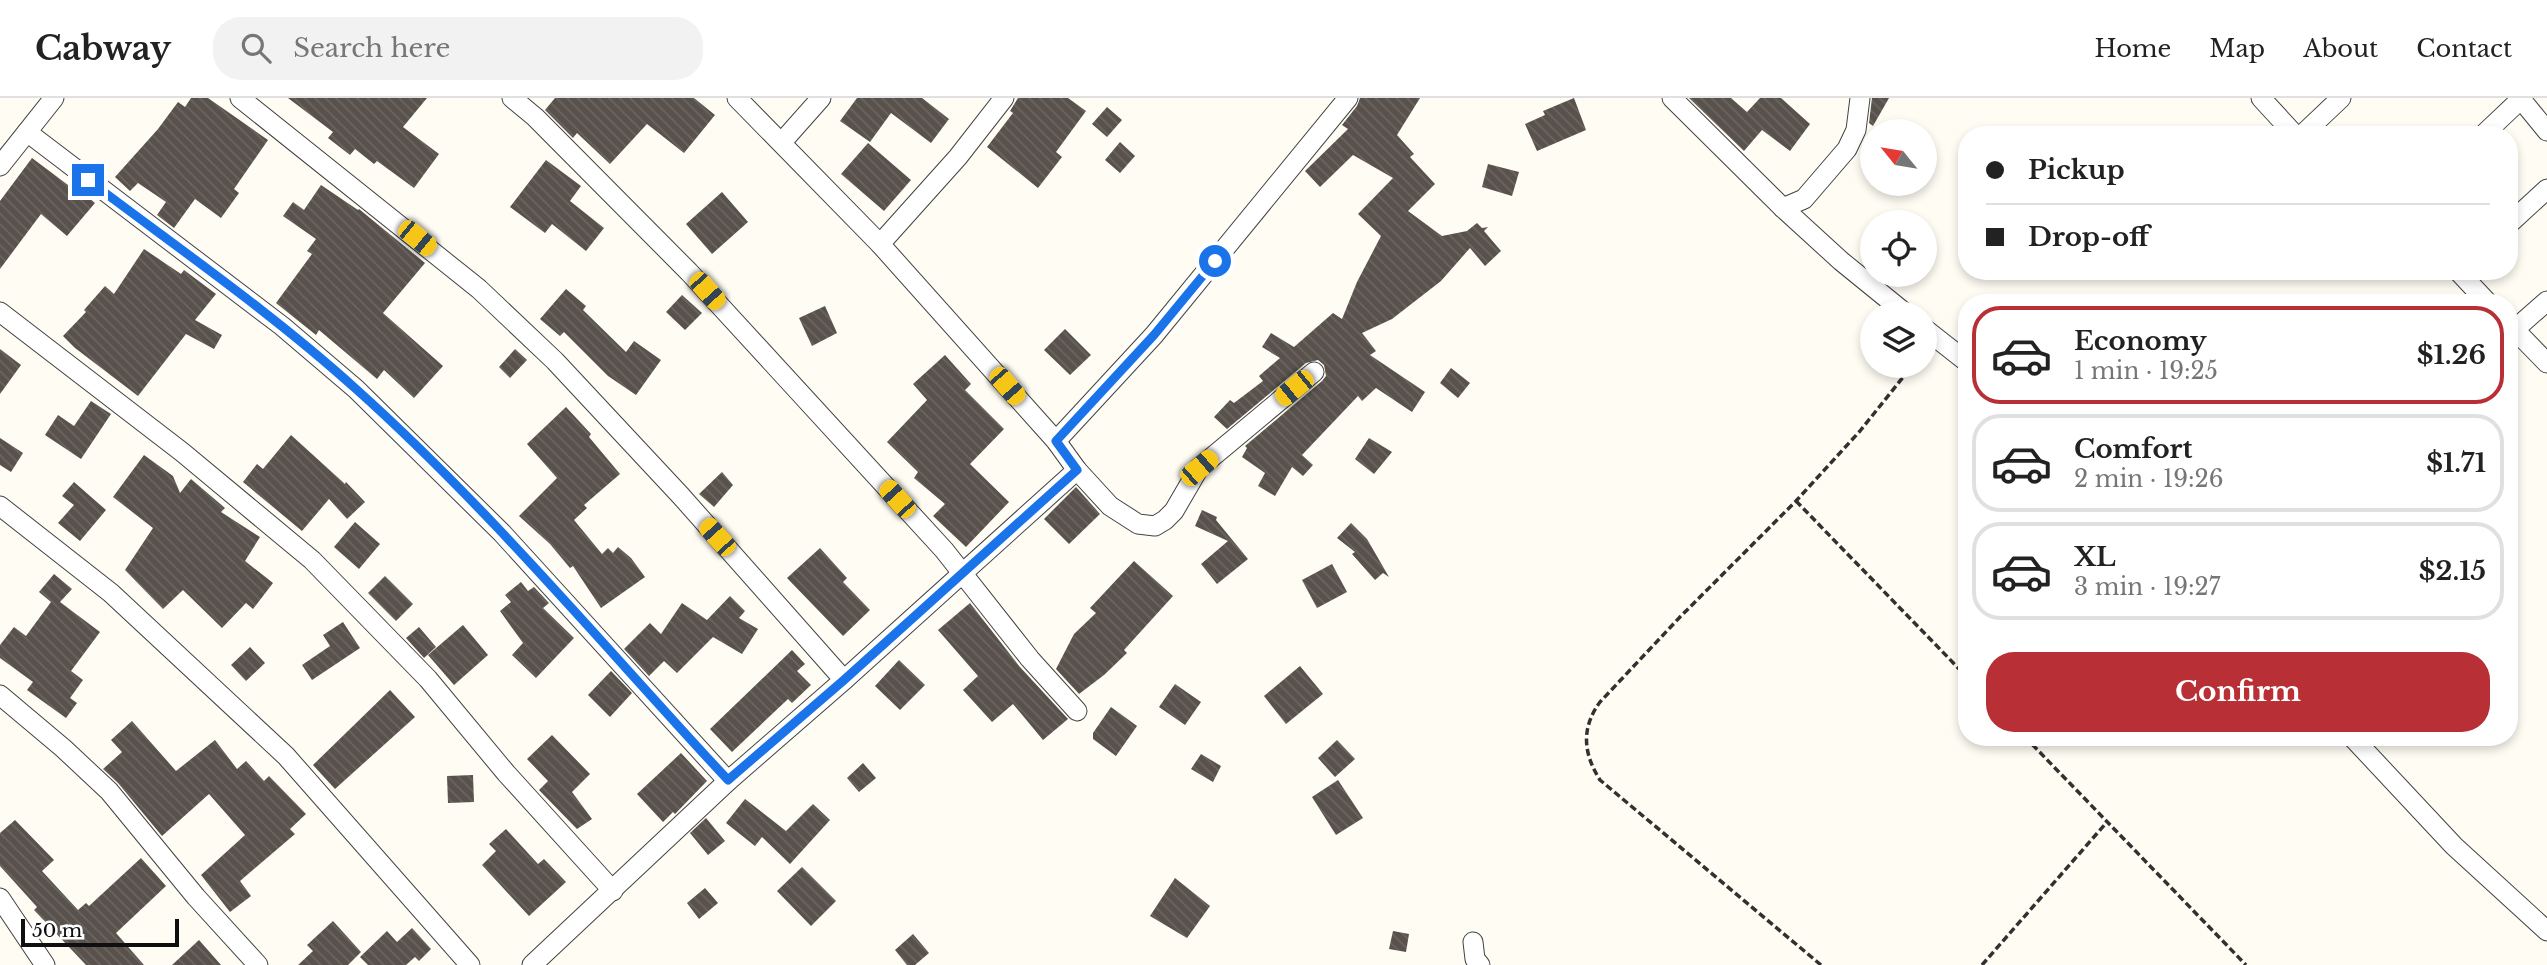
<!DOCTYPE html>
<meta charset="utf-8">
<style>
:root{--surface:#fff;--page:#f2f2f2;--text:#222;--muted:#767676;--line:#e0e0e0;--accent:#b82f35}
body{margin:0;font-family:"Libre Baskerville",serif;background:var(--page);color:var(--text);height:100vh;display:flex;flex-direction:column;font-size:26px;white-space:nowrap}
*{box-sizing:border-box;margin:0}
p{font-size:23px;color:var(--muted)}
.icon{flex:none;width:38px;height:38px;fill:none;stroke:currentColor;stroke-width:2;stroke-linecap:round;stroke-linejoin:round}
.map{position:relative;flex:1;overflow:hidden}
.drawer{position:absolute;left:1958px;top:196px;width:560px;height:452px;display:flex;flex-direction:column;background:var(--surface);border-radius:28px;box-shadow:0 4px 10px #0003}
.drawer>*{flex:none}
.top-card{position:absolute;left:1958px;top:28px;width:560px;height:154px;border-radius:28px;box-shadow:0 4px 10px #0003;display:grid;align-content:center;height:154px;padding:0 28px;background:var(--surface)}
.needle{width:46px;rotate:300deg}
.buttons{position:absolute;left:1860px;top:21px;display:grid;gap:14px}
.buttons a{display:grid;place-items:center;width:77px;height:77px;border-radius:50%;background:var(--surface);box-shadow:0 4px 10px #0003;font-size:35px}
.scale{position:absolute;left:21px;bottom:18px;width:158px;box-sizing:border-box;padding-left:7px;border:4px solid #0f0f0f;border-top:0;font-size:19px;line-height:24px;white-space:nowrap;color:#0f0f0f;-webkit-text-stroke:5px #fff;paint-order:stroke}
.end{position:absolute;width:32px;height:32px;margin:-16px;border:9px solid #1a73e8;background:#fff;box-shadow:0 0 0 4px #fff}
.from{border-radius:50%}
.car{position:absolute;width:21px;height:42px;margin:-21px -10px;border-radius:9px;box-shadow:0 0 5px 2px #0007;background:linear-gradient(#f5c518 24%,#345 0 40%,#f5c518 0 76%,#345 0 86%,#f5c518 0)}
.top-card b{display:flex;align-items:center;gap:24px;height:66px;font-size:26px}
.top-card b+b{border-top:2px solid var(--line)}
.top-card i{width:18px;height:18px;background:var(--text)}
ul{padding:12px 0 0;list-style:none}
li{display:flex;align-items:center;gap:21px;height:98px;margin:0 14px 10px;padding:0 14px;border:4px solid var(--line);border-radius:28px}
li div{flex:1}
li b{display:block;font-size:26px}
li em{font-style:normal;font-weight:700}
li.current{border-color:var(--accent)}
li>.icon{width:63px;height:63px;stroke-width:1.5}
.primary-button{display:flex;gap:14px;margin-top:auto;padding:14px 28px}
.primary-button a{flex:1;height:80px;border-radius:28px;background:var(--accent);color:#fff;font-size:28px;font-weight:700;line-height:80px;text-align:center}
header{display:flex;align-items:center;gap:42px;box-sizing:border-box;height:98px;padding:0 35px;background:var(--surface);border-bottom:2px solid var(--line)}
header strong{font-size:33px}
nav{display:flex;gap:38px;margin-inline-start:auto;font-size:24px}
.search{width:490px;height:63px;background:var(--page);display:flex;align-items:center;gap:18px;box-sizing:border-box;padding:0 24px;border-radius:28px;color:var(--muted);font-size:26px}
.map>svg:first-child{display:block}
</style>
<header>
<strong>Cabway</strong>
<div class="search"><svg class="icon" aria-label="search" viewBox="0 0 24 24"><circle cx="10" cy="10" r="6"/><path d="M15 15l6 6"/></svg>Search here</div>
<nav><a>Home</a><a>Map</a><a>About</a><a>Contact</a></nav>
</header>
<div class="map">
<svg width="2547" height="867" viewBox="0 0 2547 867">
<defs>
<pattern id="building-back-hatch" width="6" height="6" patternUnits="userSpaceOnUse" patternTransform="scale(1.75)"><rect width="6" height="6" fill="#58514c"/><path d="M-1 5l2 2M0 0l6 6M5-1l2 2" fill="none" stroke="#6b6561"/></pattern>
</defs>
<rect width="100%" height="100%" fill="#fefcf3"/>
<g fill="url(#building-back-hatch)">
<polygon points="191,0 208,0 268,42 234,91 239,95 221,120 195,101 174,130 157,117 166,104 138,85 130,93 115,79 158,31 178,4 185,9"/>
<polygon points="288,0 427,0 403,29 439,56 414,90 377,63 374,66 355,51 350,57 328,40 333,34"/>
<polygon points="555,0 694,0 715,17 684,55 647,26 610,66 577,35 573,40 545,12"/>
<polygon points="857,0 922,0 949,21 931,45 891,15 870,44 840,23"/>
<polygon points="1018,0 1068,0 1086,13 1056,54 1062,59 1038,90 987,49 1013,15 1010,13"/>
<polygon points="1360,0 1420,0 1397,37 1414,56 1410,59 1435,86 1408,113 1442,138 1467,133 1477,125 1482,130 1488,129 1484,133 1501,153 1485,168 1470,150 1441,183 1392,221 1362,235 1376,253 1370,257 1425,294 1412,314 1376,290 1362,303 1358,298 1302,357 1313,367 1303,378 1292,369 1275,398 1258,388 1265,375 1242,359 1247,350 1245,348 1322,283 1326,278 1324,267 1318,262 1306,265 1227,331 1214,319 1230,302 1234,305 1263,283 1259,278 1280,260 1262,249 1271,235 1294,249 1333,215 1342,221 1357,184 1381,138 1358,116 1393,80 1353,57 1320,89 1305,73 1348,31 1342,27 1357,8"/>
<polygon points="1574,0 1586,32 1537,53 1525,26 1545,17 1543,13"/>
<polygon points="1689,0 1731,0 1747,14 1760,0 1781,0 1810,26 1790,53 1762,32 1744,53"/>
<polygon points="1872,0 1889,0 1873,28 1869,25"/>
<polygon points="1107,9 1122,22 1107,39 1092,26"/>
<polygon points="1120,44 1135,58 1120,75 1105,62"/>
<polygon points="868,45 911,82 884,113 841,76"/>
<polygon points="32,60 68,87 71,84 95,105 67,138 41,116 0,171 0,103"/>
<polygon points="546,62 581,88 570,103 604,130 586,153 552,126 545,135 510,109"/>
<polygon points="1488,66 1519,74 1512,98 1482,89"/>
<polygon points="321,87 358,112 359,111 425,165 383,215 443,268 414,300 384,272 377,281 319,232 316,237 276,205 312,156 307,153 316,141 283,118 293,104 304,112"/>
<polygon points="722,94 748,124 712,156 686,126"/>
<polygon points="144,151 181,176 184,172 216,196 195,222 222,237 214,251 186,236 138,298 75,250 63,238 86,214 84,212 105,188 114,196"/>
<polygon points="566,191 586,208 583,212 626,254 634,243 661,262 636,297 608,278 564,234 560,238 540,221"/>
<polygon points="682,197 702,215 685,232 666,214"/>
<polygon points="825,208 837,235 812,248 799,220"/>
<polygon points="1065,231 1091,257 1070,277 1044,252"/>
<polygon points="0,251 21,267 0,296"/>
<polygon points="515,251 527,262 510,280 499,269"/>
<polygon points="945,257 971,286 965,292 1004,331 970,366 1009,404 966,449 933,418 945,406 914,380 918,374 887,344 927,302 913,286"/>
<polygon points="1451,270 1470,285 1458,300 1440,285"/>
<polygon points="91,303 111,316 81,361 45,337 58,317 74,328"/>
<polygon points="566,309 591,336 589,339 620,376 584,407 587,410 574,422 602,456 608,450 613,455 618,449 631,460 645,479 601,510 573,468 570,470 550,446 519,418 557,380 527,346"/>
<polygon points="291,337 345,386 346,384 365,404 347,421 329,401 302,433 243,384 257,366 263,371"/>
<polygon points="0,340 23,355 11,374 0,367"/>
<polygon points="1369,340 1392,354 1374,376 1355,361"/>
<polygon points="144,357 173,378 180,395 191,381 225,410 221,414 260,439 245,463 273,485 253,511 246,505 222,530 183,492 163,511 125,472 153,430 113,399"/>
<polygon points="722,374 733,387 714,409 699,396"/>
<polygon points="74,384 106,412 80,443 58,425 74,407 62,398"/>
<polygon points="1076,389 1100,416 1069,446 1044,421"/>
<polygon points="1202,412 1217,419 1216,422 1248,461 1217,486 1201,466 1228,443 1195,428"/>
<polygon points="355,424 380,446 359,471 334,449"/>
<polygon points="1351,425 1367,441 1389,479 1383,475 1375,482 1352,456 1355,454 1337,440"/>
<polygon points="820,450 847,480 843,484 870,512 843,538 787,480"/>
<polygon points="1134,463 1173,498 1124,552 1127,555 1104,577 1079,596 1056,571 1074,536 1096,515 1090,510"/>
<polygon points="1332,466 1347,494 1317,510 1302,482"/>
<polygon points="54,476 72,491 60,504 100,534 71,573 83,582 70,600 77,605 66,620 27,592 33,584 0,560 0,547 14,529 26,538 51,504 39,494"/>
<polygon points="385,478 413,506 396,523 368,495"/>
<polygon points="521,484 528,493 534,489 549,505 543,510 574,540 536,580 512,557 523,545 500,513 511,504 505,497"/>
<polygon points="730,498 745,513 739,520 758,531 742,556 713,539 677,575 664,563 649,578 624,551 650,525 661,536 682,505 707,522"/>
<polygon points="970,505 1020,569 1068,621 1043,642 1013,606 992,624 963,592 978,578 938,532"/>
<polygon points="343,524 360,550 312,582 302,567 330,548 323,537"/>
<polygon points="463,527 488,557 454,587 428,557"/>
<polygon points="419,529 436,549 424,560 406,540"/>
<polygon points="250,549 265,565 246,583 231,567"/>
<polygon points="792,552 805,566 797,573 811,587 792,605 788,601 732,654 710,631"/>
<polygon points="899,562 925,587 900,612 875,588"/>
<polygon points="1300,568 1323,596 1286,626 1264,598"/>
<polygon points="611,573 632,595 610,619 588,597"/>
<polygon points="1175,586 1201,604 1185,627 1159,609"/>
<polygon points="390,592 415,619 335,691 313,667"/>
<polygon points="1111,609 1137,628 1116,658 1093,641 1093,635"/>
<polygon points="132,623 176,673 215,642 237,671 246,663 264,683 269,678 306,716 290,731 295,736 240,783 251,798 230,814 201,777 245,737 209,696 162,738 118,685 103,671 122,654 111,642"/>
<polygon points="552,637 590,676 572,694 592,721 577,731 539,692 548,683 527,661"/>
<polygon points="1337,642 1355,661 1335,679 1318,660"/>
<polygon points="681,655 707,683 675,716 673,714 663,724 637,696"/>
<polygon points="1201,656 1221,668 1213,684 1191,671"/>
<polygon points="863,665 876,680 859,694 847,680"/>
<polygon points="473,677 474,704 448,705 447,678"/>
<polygon points="1338,682 1363,720 1336,737 1312,699"/>
<polygon points="745,701 786,733 813,706 830,722 790,766 762,739 755,748 726,725"/>
<polygon points="706,720 725,743 708,757 690,735"/>
<polygon points="15,722 54,762 42,773 78,812 86,805 89,808 141,760 166,788 116,835 144,867 86,867 34,812 37,809 0,768 0,735"/>
<polygon points="506,731 538,766 544,761 566,784 529,818 482,767 496,753 489,746"/>
<polygon points="802,769 836,803 811,828 777,793"/>
<polygon points="1175,780 1210,808 1187,840 1150,818"/>
<polygon points="705,790 718,805 699,821 687,805"/>
<polygon points="333,823 361,854 348,867 298,867 313,853 307,847"/>
<polygon points="412,830 431,851 419,863 415,859 406,867 368,867 360,859 387,833 397,844"/>
<polygon points="1393,833 1409,836 1406,854 1389,851"/>
<polygon points="913,836 929,855 915,867 907,867 895,852"/>
<polygon points="199,842 221,867 172,867"/>
</g>
<g fill="none" stroke-linecap="round" stroke-linejoin="round">
<defs>
<g id="minor">
<polyline points="240,0 479,191 555,263 681,398 844,582"/>
<polyline points="512,0 535,19 689,174 944,452 1030,561 1077,613"/>
<polyline points="737,0 880,146"/>
<polyline points="1004,0 958,59 880,146 1056,343 1077,372 1110,408 1138,426 1155,428 1165,422 1174,413 1199,370 1314,274"/>
<polyline points="1672,0 1783,110 1841,163 1905,215"/>
<polyline points="2261,0 2295,37"/>
<polyline points="2520,0 2547,33"/>
<polyline points="27,34 282,228 356,291 502,435 728,683"/>
<polyline points="2302,37 2341,0"/>
<polyline points="2483,37 2521,1"/>
<polyline points="782,44 821,0"/>
<polyline points="0,68 54,0"/>
<polyline points="1783,110 1804,101 1847,51 1856,32 1860,0"/>
<polyline points="2510,125 2547,91"/>
<polyline points="2458,173 2488,205"/>
<polyline points="0,214 182,354 312,462 428,581 506,675 613,793"/>
<polyline points="2510,227 2547,265"/>
<polyline points="1925,231 1967,264"/>
<polyline points="2514,232 2547,203"/>
<polyline points="1056,343 1154,237 1348,0"/>
<polyline points="0,408 111,495 286,658 470,867"/>
<polyline points="0,597 63,650 109,693 196,799 258,867"/>
<polyline points="2352,639 2454,748 2547,833"/>
<polyline points="0,800 45,867"/>
<polyline points="1473,844 1475,861 1480,867"/>
<polyline points="532,867 728,683 844,582 1077,372"/>
</g>
</defs>
<use href="#minor" stroke="#424242" stroke-width="21"/>
<g stroke="#313131" stroke-width="3.5" stroke-dasharray="7 3.5" stroke-linecap="butt">
<polyline points="1796,403 1967,579"/>
<polyline points="2025,639 2246,867"/>
<path d="M1821,867L1600,682C1583,655 1581,630 1600,604L1680,519L1796,403L1860,333L1912,268"/>
<polyline points="1982,867 2107,724"/>
</g>
<use href="#minor" stroke="#fff" stroke-width="19"/>
</g>
<g fill="none" stroke-linecap="round" stroke-linejoin="round">
<path stroke="#1a73e8" stroke-width="9" d="M88,82C178,150 272,215 356,291C490,411 606,551 728,682L844,582L1077,372L1056,343L1154,237L1215,163"/>
</g>
</svg>
<div class="buttons">
<a><svg class="needle" viewBox="-14 -14 28 28"><path d="M0-13l5 13h-10z" fill="#e53935"/><path d="M0 13l5-13h-10z" fill="#767676"/></svg></a>
<a><svg class="icon" aria-label="locate" viewBox="0 0 24 24"><circle cx="12" cy="12" r="6"/><path d="M12 2v4M12 18v4M2 12h4M18 12h4"/></svg></a>
<a><svg class="icon" aria-label="layers" viewBox="0 0 24 24"><path d="M12 4l9 5-9 5-9-5zM3 14l9 5 9-5"/></svg></a>
</div>
<div class="scale">50 m</div>
<i class="end from" style="left:1215px;top:163px"></i>
<i class="end" style="left:88px;top:82px"></i>
<i class="car" style="left:417px;top:140px;rotate:129deg"></i>
<i class="car" style="left:707px;top:193px;rotate:138deg"></i>
<i class="car" style="left:1007px;top:288px;rotate:139deg"></i>
<i class="car" style="left:1294px;top:290px;rotate:231deg"></i>
<i class="car" style="left:1199px;top:370px;rotate:49deg"></i>
<i class="car" style="left:897px;top:401px;rotate:318deg"></i>
<i class="car" style="left:717px;top:439px;rotate:318deg"></i>
<div class="top-card">
<b><i class="from"></i>Pickup</b>
<b><i></i>Drop-off</b>
</div>
<section class="drawer">
<ul>
<li class="current"><svg class="icon" aria-label="car" viewBox="0 0 24 24"><path d="M5 17H2v-5l4-1 3-4h7l3 4 3 1v5h-3M9 17h6M6 11h13"/><circle cx="7" cy="17" r="2"/><circle cx="17" cy="17" r="2"/></svg><div><b>Economy</b><p>1 min · 19:25</p></div><em>$1.26</em></li>
<li><svg class="icon" aria-label="car" viewBox="0 0 24 24"><path d="M5 17H2v-5l4-1 3-4h7l3 4 3 1v5h-3M9 17h6M6 11h13"/><circle cx="7" cy="17" r="2"/><circle cx="17" cy="17" r="2"/></svg><div><b>Comfort</b><p>2 min · 19:26</p></div><em>$1.71</em></li>
<li><svg class="icon" aria-label="car" viewBox="0 0 24 24"><path d="M5 17H2v-5l4-1 3-4h7l3 4 3 1v5h-3M9 17h6M6 11h13"/><circle cx="7" cy="17" r="2"/><circle cx="17" cy="17" r="2"/></svg><div><b>XL</b><p>3 min · 19:27</p></div><em>$2.15</em></li>
</ul>
<div class="primary-button"><a>Confirm</a></div>
</section>
</div>
